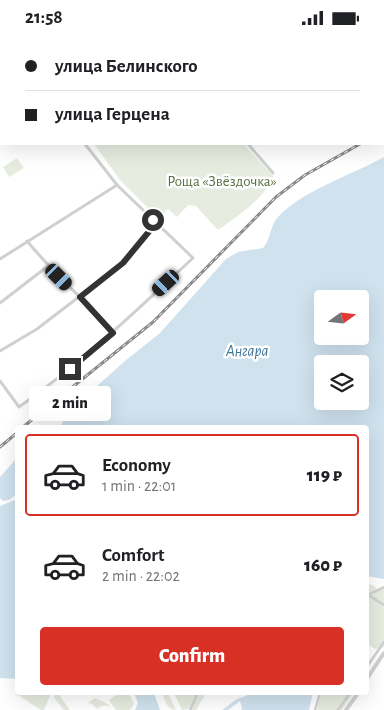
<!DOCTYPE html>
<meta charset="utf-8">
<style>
:root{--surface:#fff;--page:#f6f6f6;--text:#202124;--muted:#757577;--line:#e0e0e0;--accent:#d93025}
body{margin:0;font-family:"Alegreya Sans",sans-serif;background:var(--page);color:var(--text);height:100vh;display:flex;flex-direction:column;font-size:19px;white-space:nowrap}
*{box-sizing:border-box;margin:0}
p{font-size:16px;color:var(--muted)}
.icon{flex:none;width:28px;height:28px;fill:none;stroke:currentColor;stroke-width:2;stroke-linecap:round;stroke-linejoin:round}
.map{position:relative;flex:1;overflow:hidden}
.details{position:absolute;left:15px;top:390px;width:354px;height:270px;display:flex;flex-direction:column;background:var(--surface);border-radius:5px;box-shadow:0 5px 20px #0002}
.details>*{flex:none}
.guide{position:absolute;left:0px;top:0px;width:385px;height:110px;box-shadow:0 5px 20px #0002;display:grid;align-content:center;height:110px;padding:0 25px;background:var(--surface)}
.needle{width:32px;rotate:75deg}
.controls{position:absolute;left:314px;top:255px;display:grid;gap:10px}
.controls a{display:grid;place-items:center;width:55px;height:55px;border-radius:5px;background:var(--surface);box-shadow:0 5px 20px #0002;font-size:25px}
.end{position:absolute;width:22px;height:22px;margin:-11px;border:6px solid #333;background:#fff;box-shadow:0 0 0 2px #fff}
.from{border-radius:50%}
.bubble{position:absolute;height:35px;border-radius:5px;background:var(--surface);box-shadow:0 5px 20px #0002;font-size:16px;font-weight:800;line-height:35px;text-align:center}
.car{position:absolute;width:15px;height:30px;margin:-15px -8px;border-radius:6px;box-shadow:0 0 4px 1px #0007;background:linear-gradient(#222 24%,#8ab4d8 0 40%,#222 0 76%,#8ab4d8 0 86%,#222 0)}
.guide b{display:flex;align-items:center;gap:18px;height:48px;font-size:19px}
.guide b+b{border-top:1px solid var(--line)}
.guide i{width:12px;height:12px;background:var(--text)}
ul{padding:9px 0 0;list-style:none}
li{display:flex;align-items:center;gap:15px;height:82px;margin:0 10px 8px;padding:0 15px;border:2px solid transparent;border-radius:5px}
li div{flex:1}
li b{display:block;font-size:19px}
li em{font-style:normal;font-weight:800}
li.selected{border-color:var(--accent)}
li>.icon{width:45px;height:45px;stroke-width:1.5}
.cta{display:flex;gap:10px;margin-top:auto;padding:10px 25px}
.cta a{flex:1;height:58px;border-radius:5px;background:var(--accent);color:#fff;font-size:20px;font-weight:800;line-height:58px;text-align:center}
.status{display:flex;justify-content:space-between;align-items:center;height:35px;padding:0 25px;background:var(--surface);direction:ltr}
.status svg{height:14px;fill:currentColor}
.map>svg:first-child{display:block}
</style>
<div class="status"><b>21:58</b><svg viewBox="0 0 49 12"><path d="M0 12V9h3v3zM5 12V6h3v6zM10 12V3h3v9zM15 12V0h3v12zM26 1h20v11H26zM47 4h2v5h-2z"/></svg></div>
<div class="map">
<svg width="384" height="675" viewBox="0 0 384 675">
<rect width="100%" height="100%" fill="#fff"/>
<g fill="#e6ecdf">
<path d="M94,109H244L274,142C262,166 238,180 218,195L196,171L188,170L177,182L168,174L158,183L120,145Z"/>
<polygon points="17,123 24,133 9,142 3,132"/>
<polygon points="366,549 373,550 377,554 384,551 384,612 375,614 366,608"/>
<polygon points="21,658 51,658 44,675 41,675 16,659"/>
<polygon points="56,658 64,658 60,661 70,675 64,675 54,663"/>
<polygon points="119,658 129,658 134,669 130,675 116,675 109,665"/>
<path d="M162,658H168L176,675C167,675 165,665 162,658Z"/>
<path d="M174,658H197C194,666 192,675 182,675Z"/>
<polygon points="200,658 206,658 196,675 191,675"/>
<polygon points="321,658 354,658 342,675 317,675"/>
<path d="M95,663L106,668L111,672C106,670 102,670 97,674L92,669L88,668Z"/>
</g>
<g fill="#cfe2ee" fill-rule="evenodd">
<path d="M384,122V544L366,541V392H60L69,376L125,326L160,298L226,224L238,217L263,213C271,204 270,190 278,182C303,155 352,140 384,122ZM322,264H360V301H322ZM322,329H360V366H322Z"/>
<polygon points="17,423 17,459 9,465 3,466 0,463 0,442"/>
<polygon points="17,464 18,644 17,644 0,643 0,471"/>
<polygon points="134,658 154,658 160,675 135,675 138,668"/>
<polygon points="249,658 313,658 309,675 241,675 242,673 240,666 228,675 222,675 237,664 246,661"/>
</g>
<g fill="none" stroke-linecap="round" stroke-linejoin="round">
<g stroke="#d0d0d0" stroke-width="2.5">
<polyline points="368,560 384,570"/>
<polyline points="366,561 384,552"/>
<polyline points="366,633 384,607"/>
<polyline points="190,675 198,658"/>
<polyline points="315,675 320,658"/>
<polyline points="338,675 350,658"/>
</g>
<g stroke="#d0d0d0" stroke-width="3">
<polyline points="12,0 13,1"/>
<polyline points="159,0 160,1"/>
<polyline points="371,0 372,1"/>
<polyline points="266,1 268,0"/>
<polyline points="270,1 273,0"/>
<polyline points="248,109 273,138"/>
<path d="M27,206C54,239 86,266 113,297"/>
<polyline points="0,224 117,150"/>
<polyline points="0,268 48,231"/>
<polyline points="0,316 37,294 123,228 156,188"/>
<path d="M0,346L19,372C82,328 137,275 193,223L117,150L85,109"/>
</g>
<g stroke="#d0d0d0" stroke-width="4">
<polyline points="259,0 260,1"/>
<polyline points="366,645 384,618"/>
<polyline points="346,675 358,658"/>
</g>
<g stroke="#bdbdbd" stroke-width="4.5">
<polyline points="21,1 23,0"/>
<polyline points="144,1 146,0"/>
<polyline points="0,14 1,14"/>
<polyline points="0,95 1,94"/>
</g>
<polyline stroke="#888" stroke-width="1" points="263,0 270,0"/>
<defs>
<g id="rail">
<polyline points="384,90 384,89"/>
<polyline points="23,392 153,287 276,162 305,140 360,109"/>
<polyline points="0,412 18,397"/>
</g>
</defs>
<use href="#rail" stroke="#888" stroke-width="3"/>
<use href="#rail" stroke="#fff" stroke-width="1" stroke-dasharray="4" stroke-linecap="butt"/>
</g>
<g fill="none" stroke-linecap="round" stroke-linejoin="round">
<polyline stroke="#333" stroke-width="6" points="70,334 113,298 80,262 123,228 156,188 153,185"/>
</g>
<g text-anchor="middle" stroke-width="5" stroke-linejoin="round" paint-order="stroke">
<g font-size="15" fill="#56703f" stroke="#fff">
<text x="222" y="151">Роща «Звёздочка»</text>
</g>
<g font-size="16" font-style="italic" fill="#3f7597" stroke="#fff">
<text x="247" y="321">Ангара</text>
</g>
</g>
</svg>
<div class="controls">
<a><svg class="needle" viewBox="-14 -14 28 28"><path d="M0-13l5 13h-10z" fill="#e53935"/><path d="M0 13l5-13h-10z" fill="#757577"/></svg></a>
<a><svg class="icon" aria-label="layers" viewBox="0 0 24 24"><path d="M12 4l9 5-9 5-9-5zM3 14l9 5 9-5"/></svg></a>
</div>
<i class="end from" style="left:153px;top:185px"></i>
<i class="end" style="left:70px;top:334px"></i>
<div class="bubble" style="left:29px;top:351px;width:82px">2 min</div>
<i class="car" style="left:59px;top:242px;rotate:135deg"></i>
<i class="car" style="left:166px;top:248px;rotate:227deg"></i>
<div class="guide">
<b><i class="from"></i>улица Белинского</b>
<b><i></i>улица Герцена</b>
</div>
<section class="details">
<ul>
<li class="selected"><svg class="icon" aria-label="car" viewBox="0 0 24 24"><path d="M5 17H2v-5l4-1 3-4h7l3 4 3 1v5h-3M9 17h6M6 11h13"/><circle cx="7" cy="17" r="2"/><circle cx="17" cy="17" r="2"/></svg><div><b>Economy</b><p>1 min · 22:01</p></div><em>119 ₽</em></li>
<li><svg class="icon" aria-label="car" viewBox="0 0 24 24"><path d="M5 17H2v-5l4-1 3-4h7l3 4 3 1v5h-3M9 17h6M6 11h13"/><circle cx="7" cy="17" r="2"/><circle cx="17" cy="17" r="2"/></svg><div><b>Comfort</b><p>2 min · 22:02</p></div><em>160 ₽</em></li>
</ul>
<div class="cta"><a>Confirm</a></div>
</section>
</div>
